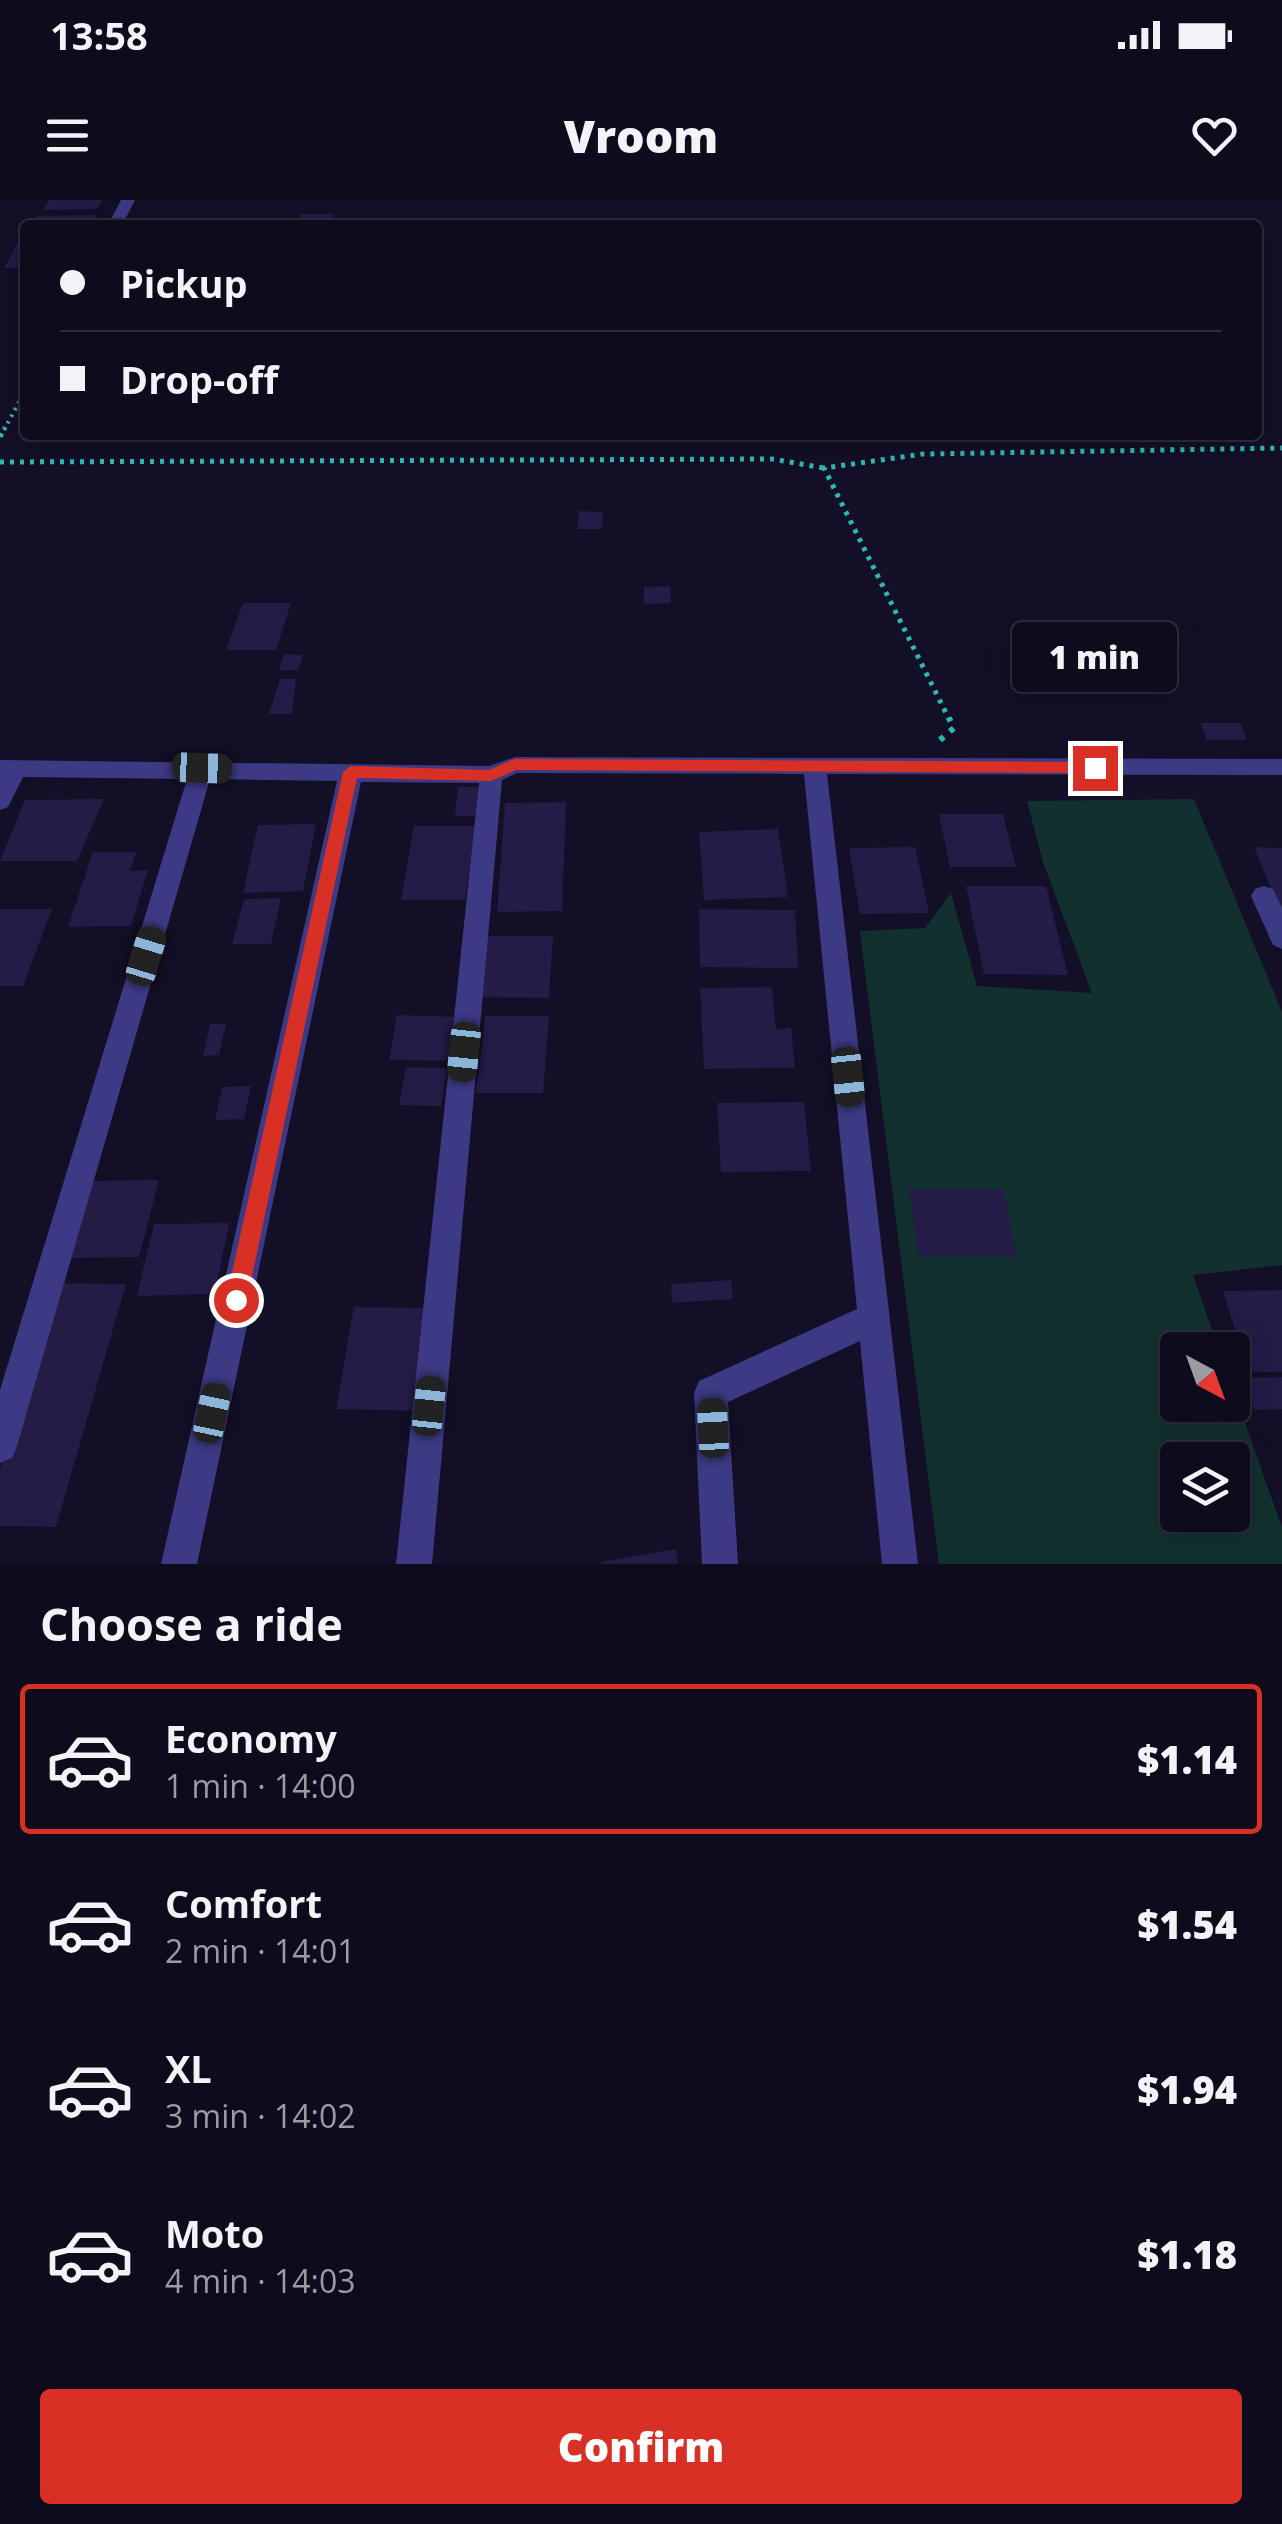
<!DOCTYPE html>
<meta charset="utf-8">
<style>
:root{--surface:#0e0b1c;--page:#1c1929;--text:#f1f3f6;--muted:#9b9ba3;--line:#2e2b3b;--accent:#d93025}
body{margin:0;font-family:"Open Sans",sans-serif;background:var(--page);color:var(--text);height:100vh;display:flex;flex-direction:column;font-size:38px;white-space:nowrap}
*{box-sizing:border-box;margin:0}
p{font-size:32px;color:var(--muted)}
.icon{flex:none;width:55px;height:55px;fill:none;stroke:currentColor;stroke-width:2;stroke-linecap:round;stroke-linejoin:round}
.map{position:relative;height:1364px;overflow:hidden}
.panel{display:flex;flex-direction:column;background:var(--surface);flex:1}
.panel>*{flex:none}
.banner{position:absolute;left:20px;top:20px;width:1242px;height:220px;border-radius:10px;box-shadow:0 5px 25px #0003,0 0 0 2px var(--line);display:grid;align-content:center;height:220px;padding:0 40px;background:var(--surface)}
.needle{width:65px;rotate:139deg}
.controls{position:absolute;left:1160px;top:1132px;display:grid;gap:20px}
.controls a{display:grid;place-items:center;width:90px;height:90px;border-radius:10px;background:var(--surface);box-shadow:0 5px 25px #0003,0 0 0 2px var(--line);font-size:50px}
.end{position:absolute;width:45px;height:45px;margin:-22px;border:12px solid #d93025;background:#fff;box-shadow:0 0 0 5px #fff}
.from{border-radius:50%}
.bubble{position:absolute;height:70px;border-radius:10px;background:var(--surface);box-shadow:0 5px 25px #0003,0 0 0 2px var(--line);font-size:32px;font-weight:800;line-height:70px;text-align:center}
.car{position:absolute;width:30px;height:60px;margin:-30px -15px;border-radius:12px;box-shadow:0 0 8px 2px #0007;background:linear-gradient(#222 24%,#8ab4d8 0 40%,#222 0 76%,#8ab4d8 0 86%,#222 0)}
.banner b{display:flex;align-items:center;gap:35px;height:95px;font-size:38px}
.banner b+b{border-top:2px solid var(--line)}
.banner i{width:25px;height:25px;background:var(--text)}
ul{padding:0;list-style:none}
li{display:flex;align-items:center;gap:30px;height:150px;margin:0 20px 15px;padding:0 20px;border:5px solid transparent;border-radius:10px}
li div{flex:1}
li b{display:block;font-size:38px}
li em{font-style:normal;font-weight:800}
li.on{border-color:var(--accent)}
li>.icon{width:90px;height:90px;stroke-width:1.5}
h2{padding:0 40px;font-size:45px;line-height:120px}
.action{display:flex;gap:20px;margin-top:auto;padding:20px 40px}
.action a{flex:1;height:115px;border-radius:10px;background:var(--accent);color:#fff;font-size:40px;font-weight:800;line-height:115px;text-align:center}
.status{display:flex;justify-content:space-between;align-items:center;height:70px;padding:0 50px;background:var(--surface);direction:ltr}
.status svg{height:28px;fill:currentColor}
header{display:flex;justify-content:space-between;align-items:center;height:130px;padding:0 40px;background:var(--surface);font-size:45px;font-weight:800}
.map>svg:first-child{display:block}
</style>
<div class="status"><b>13:58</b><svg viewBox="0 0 49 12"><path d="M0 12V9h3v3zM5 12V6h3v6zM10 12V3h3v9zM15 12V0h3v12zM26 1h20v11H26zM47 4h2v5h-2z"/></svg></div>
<header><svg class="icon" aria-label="menu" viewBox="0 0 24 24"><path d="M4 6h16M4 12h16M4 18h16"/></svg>Vroom<svg class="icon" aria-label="heart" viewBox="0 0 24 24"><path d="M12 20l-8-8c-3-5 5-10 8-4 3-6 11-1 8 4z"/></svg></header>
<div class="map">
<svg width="1282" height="1364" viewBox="0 0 1282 1364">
<rect width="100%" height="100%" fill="#130f26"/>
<path fill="#12302f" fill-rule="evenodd" d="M1194,599L1282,812V1065L1193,1075L1219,1150H1178V1205H1232L1233,1188L1282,1328V1364H939L860,731L925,728L951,693L977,786L1092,793L1043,662L1027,601ZM1178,1260H1232V1315H1178Z"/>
<g fill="#241b47">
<polygon points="49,0 102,0 97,9 43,10"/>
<polygon points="301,14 334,14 331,25 297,25"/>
<polygon points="97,15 92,25 31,25 36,16"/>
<polygon points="25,30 25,59 15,68 4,68"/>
<polygon points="710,235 750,235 751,242 710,242"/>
<polygon points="579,311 603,312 602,329 577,329"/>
<polygon points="670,386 671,403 644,404 644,387"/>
<polygon points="243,403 291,403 276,450 226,450"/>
<polygon points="284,454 303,455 298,470 279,470"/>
<polygon points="280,479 296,479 292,514 269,514"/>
<polygon points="1201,523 1240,523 1247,540 1207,540"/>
<polygon points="458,587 483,587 480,616 455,616"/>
<polygon points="104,599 77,661 0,661 25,600"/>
<polygon points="566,602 562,711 497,712 505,603"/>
<polygon points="939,614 1003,614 1016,667 950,667"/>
<polygon points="316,624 303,691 243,693 258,625"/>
<polygon points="414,626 476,626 465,700 401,700"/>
<polygon points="778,629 788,697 704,700 699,632"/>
<polygon points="915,647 929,713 860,714 849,648"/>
<polygon points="1254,647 1282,648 1282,716"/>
<polygon points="93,652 136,652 130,671 148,670 131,726 68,727"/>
<polygon points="966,686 1046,686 1068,775 984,774"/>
<polygon points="281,698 271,744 232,744 244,699"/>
<polygon points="0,709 52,709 23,786 0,786"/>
<polygon points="699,709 795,710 798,768 700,767"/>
<polygon points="485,736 553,736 549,798 478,797"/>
<polygon points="772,787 776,829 791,828 795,868 704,869 700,788"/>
<polygon points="397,815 459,817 453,861 389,860"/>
<polygon points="485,816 549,816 543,893 476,893"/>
<polygon points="210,824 226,824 219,855 203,856"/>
<polygon points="406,867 447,868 441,906 399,905"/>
<polygon points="251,886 244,919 215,920 222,887"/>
<polygon points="804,902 811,971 721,972 717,903"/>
<polygon points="159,980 139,1057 65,1058 88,981"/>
<polygon points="1003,989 1017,1057 919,1057 909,990"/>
<polygon points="229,1023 215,1094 137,1096 154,1024"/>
<polygon points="731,1080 733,1099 672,1103 671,1084"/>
<polygon points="60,1083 126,1084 56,1327 0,1326 0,1269"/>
<polygon points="1282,1090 1282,1172 1248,1172 1223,1091"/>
<polygon points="354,1107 438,1108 425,1211 336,1209"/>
<polygon points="1282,1177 1282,1209 1254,1210 1244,1178"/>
<polygon points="676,1349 678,1364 602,1364 601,1362"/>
</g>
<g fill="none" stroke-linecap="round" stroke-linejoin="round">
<polyline stroke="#2fb8b0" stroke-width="4" stroke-dasharray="2.5 5" stroke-linecap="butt" points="4,230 25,191"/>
<g stroke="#2fb8b0" stroke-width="5" stroke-dasharray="4 6" stroke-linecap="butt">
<polyline points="0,237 5,227"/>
<polyline points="0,262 772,259 824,268"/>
<polyline points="950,521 824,268 923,254 1282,248"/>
</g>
<polyline stroke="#2fb8b0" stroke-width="6" stroke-dasharray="5 8" stroke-linecap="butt" points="940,540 954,528 949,518"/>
<g fill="#3d3a85" fill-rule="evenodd">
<polygon points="121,0 135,0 122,25 108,25"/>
<polygon points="515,557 1282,559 1282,575 827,574 918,1364 882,1364 860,1141 728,1202 738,1364 702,1364 694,1193 699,1181 857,1109 804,574 517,573 502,580 432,1364 396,1364 479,583 361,582 197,1364 161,1364 337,581 210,579 17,1246 12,1258 0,1263 0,1190 187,579 23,577 8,607 0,610 0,560 489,566"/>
<polygon points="1264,686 1273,689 1282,708 1282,749 1273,745 1251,696 1255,689"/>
</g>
</g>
<polygon fill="#d93025" points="514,559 1095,562 1103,568 1095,573 516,570 491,581 357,578 247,1100 244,1107 229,1107 226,1100 343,572 351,566 489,570"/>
</svg>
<div class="controls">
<a><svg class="needle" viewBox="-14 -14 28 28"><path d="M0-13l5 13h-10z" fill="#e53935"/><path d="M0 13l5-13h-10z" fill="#9b9ba3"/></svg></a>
<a><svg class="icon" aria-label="layers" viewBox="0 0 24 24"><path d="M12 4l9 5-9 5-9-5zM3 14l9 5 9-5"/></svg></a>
</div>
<i class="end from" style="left:236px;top:1100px"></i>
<i class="end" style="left:1095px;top:568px"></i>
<div class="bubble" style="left:1012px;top:422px;width:165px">1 min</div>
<i class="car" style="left:202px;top:568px;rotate:92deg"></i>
<i class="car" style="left:146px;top:756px;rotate:17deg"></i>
<i class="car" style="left:464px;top:852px;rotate:186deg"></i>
<i class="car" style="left:848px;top:877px;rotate:174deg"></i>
<i class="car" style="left:429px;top:1206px;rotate:6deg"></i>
<i class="car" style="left:212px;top:1213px;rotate:12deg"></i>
<i class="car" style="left:713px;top:1228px;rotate:357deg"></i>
<div class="banner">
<b><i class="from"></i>Pickup</b>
<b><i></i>Drop-off</b>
</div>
</div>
<section class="panel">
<h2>Choose a ride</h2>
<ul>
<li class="on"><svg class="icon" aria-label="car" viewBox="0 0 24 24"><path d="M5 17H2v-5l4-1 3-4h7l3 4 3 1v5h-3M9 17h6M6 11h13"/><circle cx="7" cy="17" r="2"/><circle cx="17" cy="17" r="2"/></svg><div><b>Economy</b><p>1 min · 14:00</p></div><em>$1.14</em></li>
<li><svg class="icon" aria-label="car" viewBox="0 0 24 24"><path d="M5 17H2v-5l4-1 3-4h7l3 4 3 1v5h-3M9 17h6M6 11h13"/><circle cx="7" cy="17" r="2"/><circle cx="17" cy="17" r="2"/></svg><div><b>Comfort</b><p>2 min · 14:01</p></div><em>$1.54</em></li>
<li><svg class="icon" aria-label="car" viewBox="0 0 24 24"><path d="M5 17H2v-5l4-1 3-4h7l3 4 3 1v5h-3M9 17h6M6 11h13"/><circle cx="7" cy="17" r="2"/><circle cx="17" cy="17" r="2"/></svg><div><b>XL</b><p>3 min · 14:02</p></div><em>$1.94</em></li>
<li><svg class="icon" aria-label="car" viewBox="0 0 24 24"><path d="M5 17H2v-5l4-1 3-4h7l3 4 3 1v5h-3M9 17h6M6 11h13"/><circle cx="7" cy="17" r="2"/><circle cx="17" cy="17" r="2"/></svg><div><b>Moto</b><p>4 min · 14:03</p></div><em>$1.18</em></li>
</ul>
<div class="action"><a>Confirm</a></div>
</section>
